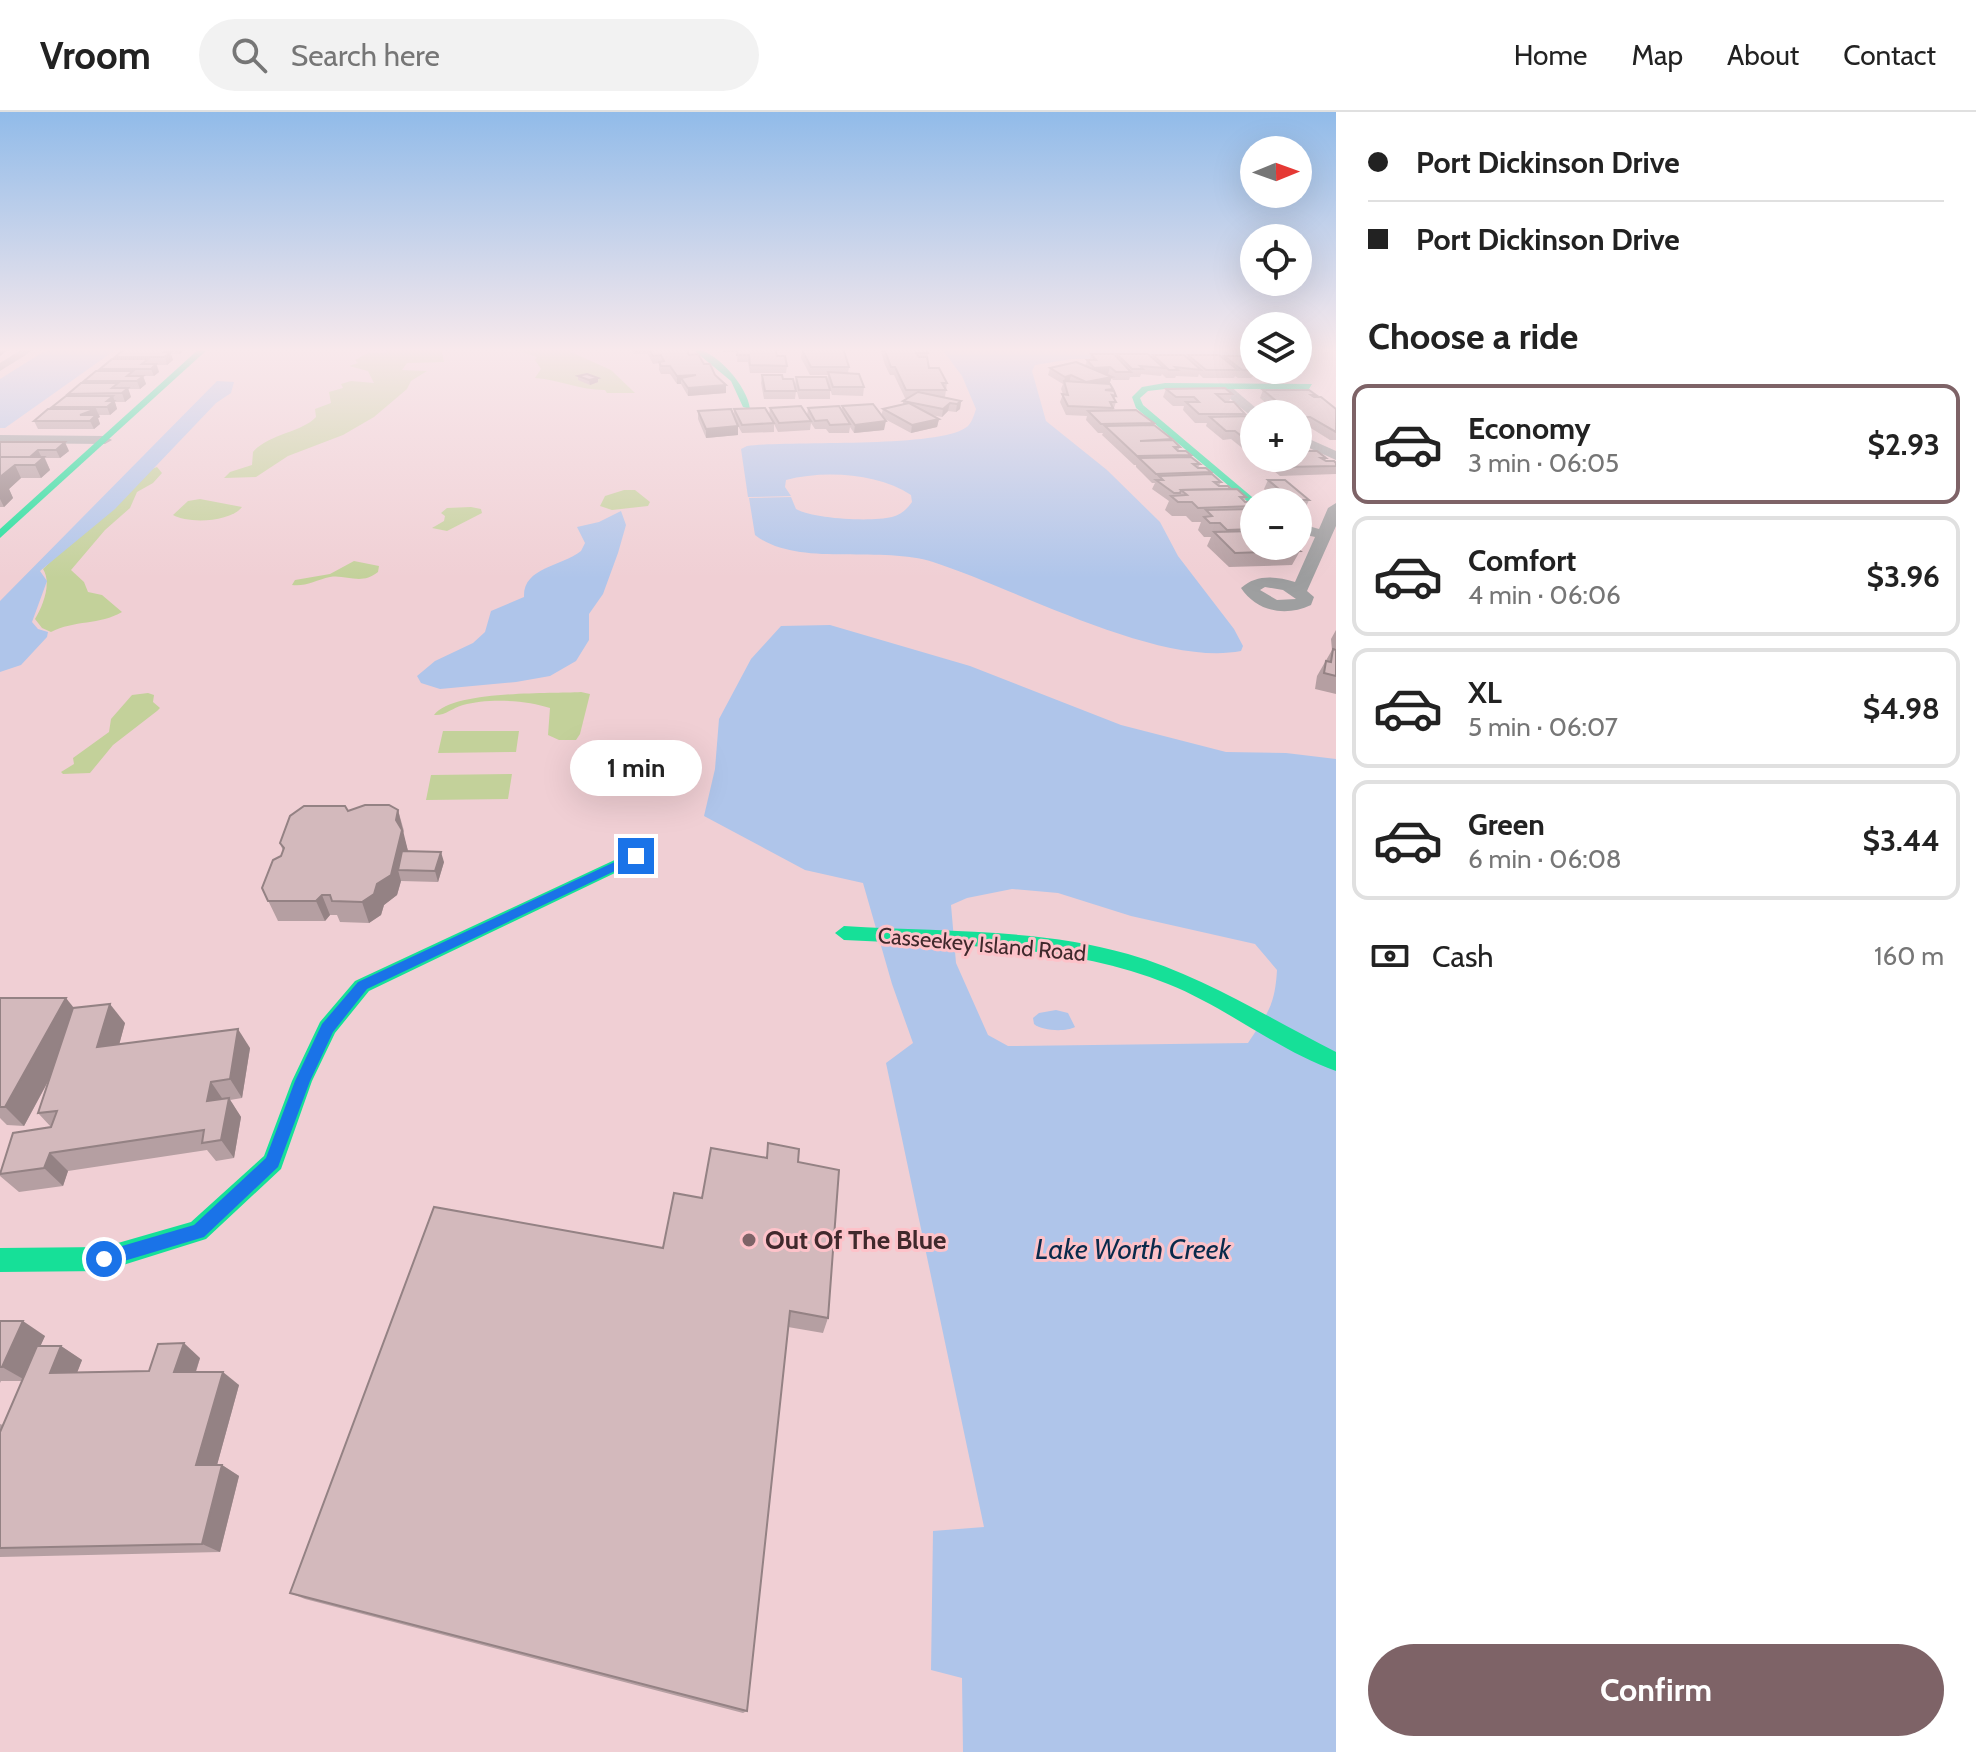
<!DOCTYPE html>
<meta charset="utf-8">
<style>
:root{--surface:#fff;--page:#f2f2f2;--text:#222;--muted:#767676;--line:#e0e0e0;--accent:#7e6367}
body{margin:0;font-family:Cabin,sans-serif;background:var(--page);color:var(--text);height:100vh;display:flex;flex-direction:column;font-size:30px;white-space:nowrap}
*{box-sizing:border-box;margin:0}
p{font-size:26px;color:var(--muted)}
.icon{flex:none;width:44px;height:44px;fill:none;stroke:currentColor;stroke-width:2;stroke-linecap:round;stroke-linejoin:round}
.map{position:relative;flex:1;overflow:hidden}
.panel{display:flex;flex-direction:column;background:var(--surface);width:640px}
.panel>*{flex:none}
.top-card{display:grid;align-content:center;height:176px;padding:0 32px;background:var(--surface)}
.needle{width:52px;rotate:89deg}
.fabs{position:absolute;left:1240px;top:24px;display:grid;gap:16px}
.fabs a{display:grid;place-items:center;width:72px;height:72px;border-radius:50%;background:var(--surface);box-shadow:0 8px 32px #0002;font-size:40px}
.end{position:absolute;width:36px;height:36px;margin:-18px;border:10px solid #1a73e8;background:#fff;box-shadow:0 0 0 4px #fff}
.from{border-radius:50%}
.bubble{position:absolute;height:56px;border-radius:28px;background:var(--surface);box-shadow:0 8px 32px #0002;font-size:26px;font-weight:800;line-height:56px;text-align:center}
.top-card b{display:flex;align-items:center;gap:28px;height:76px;font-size:30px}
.top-card b+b{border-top:2px solid var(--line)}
.top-card i{width:20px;height:20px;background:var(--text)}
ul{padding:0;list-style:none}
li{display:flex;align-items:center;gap:24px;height:120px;margin:0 16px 12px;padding:0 16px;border:4px solid var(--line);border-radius:16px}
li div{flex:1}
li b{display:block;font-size:30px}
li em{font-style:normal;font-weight:800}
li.on{border-color:var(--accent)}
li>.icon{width:72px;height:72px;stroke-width:1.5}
h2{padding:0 32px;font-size:36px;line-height:96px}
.pay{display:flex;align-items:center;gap:20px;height:88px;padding:0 32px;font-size:30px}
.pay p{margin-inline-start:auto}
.cta{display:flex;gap:16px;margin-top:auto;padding:16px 32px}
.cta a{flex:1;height:92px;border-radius:48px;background:var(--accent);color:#fff;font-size:32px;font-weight:800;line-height:92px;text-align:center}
header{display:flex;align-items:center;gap:48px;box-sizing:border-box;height:112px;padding:0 40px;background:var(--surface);border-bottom:2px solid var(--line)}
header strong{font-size:38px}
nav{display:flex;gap:44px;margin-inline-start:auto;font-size:28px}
.search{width:560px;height:72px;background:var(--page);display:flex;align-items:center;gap:20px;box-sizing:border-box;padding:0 28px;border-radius:44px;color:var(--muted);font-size:30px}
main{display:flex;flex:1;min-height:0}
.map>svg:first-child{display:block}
</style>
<header>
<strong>Vroom</strong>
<div class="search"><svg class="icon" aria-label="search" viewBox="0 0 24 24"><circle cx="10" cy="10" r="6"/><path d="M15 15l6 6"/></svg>Search here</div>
<nav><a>Home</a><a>Map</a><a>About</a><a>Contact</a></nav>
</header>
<main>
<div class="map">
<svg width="1336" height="1640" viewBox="0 0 1336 1640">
<rect width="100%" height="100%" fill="#f0cfd4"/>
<g fill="#c3d19a">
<path d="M385,236H441L444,250L407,251L402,258L427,259L411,269L407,277L374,305L343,323L288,344L256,365L224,366L230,360L252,353L253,340C268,322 303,320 316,305L315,297L331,291L329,280L343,276L341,272L351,269L374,271L368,259L349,254L358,251L355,248L368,241H387Z"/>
<path d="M511,236H575L571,240L611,258L635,281H607L605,278C579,278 561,268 535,266L541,257L535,248L537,245Z"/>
<path d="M157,355L162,361L153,371L137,380L130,396L105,418L71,458L84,470L88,480L102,483L122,500C100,513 74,508 51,520L42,516L35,507C43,494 52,471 43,457L147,359Z"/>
<polygon points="624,378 635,378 650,390 648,394 612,398 600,394 605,384"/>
<path d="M200,387L242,395C231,410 188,412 173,403L188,389Z"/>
<polygon points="471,395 481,397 482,401 447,419 432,416 444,409 445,404 441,401 447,396"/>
<path d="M354,449L379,454L378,460C361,474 346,462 330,465C316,468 305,475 292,473L295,468L330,462Z"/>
<path d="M581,580L590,582L580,622L576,628H559L548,623L550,596C526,588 488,586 463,593C452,596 445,604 434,603C453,578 548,582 581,580Z"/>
<polygon points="148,581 154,583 153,590 160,596 157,599 113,633 90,661 63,662 61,660 74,652 73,646 109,620 111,607 132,583"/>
<polygon points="443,619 519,619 516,640 438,641"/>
<polygon points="512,662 508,687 426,688 431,663"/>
</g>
<g fill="#afc5ea" fill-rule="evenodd">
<polygon points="118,236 5,316 0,316 0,267 48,237"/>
<path d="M941,236H1240L1254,246L1072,247L1035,253L1032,259L1046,309L1107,358L1160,410L1178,444L1234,517L1243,534L1241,539C1158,555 1017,477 933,450C880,433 797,456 755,423L749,386L791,385L796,397C814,407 871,410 892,405C901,403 907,397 912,390L911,383C878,361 824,358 786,368L785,375L791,384L748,385L741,337L747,334C789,328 943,337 968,314C972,310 974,303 976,297L962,264Z"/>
<polygon points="217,269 234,270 231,281 216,291 115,397 40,459 47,469 32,510 38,517 48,520 47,525 21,553 0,560 0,489"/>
<path d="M621,399L626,413L618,441L603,482L589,502V528L576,549L550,564L516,570L440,577L421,571L417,564L435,549L473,531L485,520L491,499L524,485C523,455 561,455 581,439L585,431L577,415L599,410Z"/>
<path d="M830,513L970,554L1121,613L1226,640L1286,641L1336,647V1640H963L962,1566L931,1558L933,1419L984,1415L886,951L913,931L892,872L863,771L805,758L704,704L715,657L719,607L751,547L781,514ZM1012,777L1058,781L1131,804L1255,832L1277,858C1275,894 1267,902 1248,931L1008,934L988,923L956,851L951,793L967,786Z"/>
<path d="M1056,898L1068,901L1075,915C1066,920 1042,919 1034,912L1033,906L1039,901Z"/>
</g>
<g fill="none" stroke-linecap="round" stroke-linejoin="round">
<g fill="#9e9fa0" fill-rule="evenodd">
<polygon points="24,236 37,236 0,259 0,251"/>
<polygon points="1221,273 1229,273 1263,302 1252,305 1221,279"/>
<polygon points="1298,322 1336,339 1336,348 1298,331"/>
<polygon points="0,323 105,324 112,328 105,332 0,331"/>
<path d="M1336,391V414L1307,479L1314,485L1311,493C1286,505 1257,500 1241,476C1256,462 1276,464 1295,470L1315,425L1298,421V411L1319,417L1328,396ZM1265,475L1283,478L1296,487L1277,488L1260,478Z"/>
</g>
<g fill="#16e098" fill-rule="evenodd">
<polygon points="200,236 209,236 0,426 0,417"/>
<path d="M691,236C715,236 748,275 750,297L743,295L731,269Z"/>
<polygon points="1165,271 1312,272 1309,277 1165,277 1148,279 1140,286 1143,293 1258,390 1254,390 1254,395 1136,296 1132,285 1142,275"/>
<polygon points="636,738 644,744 642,748 369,879 335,921 312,969 281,1057 206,1127 104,1159 0,1160 0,1136 104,1135 191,1110 264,1044 292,969 320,910 355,869"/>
<path d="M844,814C936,820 1039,816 1128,842C1201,863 1269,906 1336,940V959C1277,938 1226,895 1168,872C1066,831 953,834 844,828L835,821Z"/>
</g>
</g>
<g fill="#b59fa2">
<polygon points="126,236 184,236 185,237 180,242 171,242 173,248 167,253 157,253 159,260 154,264 143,264 146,272 140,277 128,277 131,285 125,290 115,290 117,297 110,303 99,303 100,305 98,306 100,312 94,317 38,317 34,309 53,297 52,295 69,284 68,282 85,271 84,269 101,259 100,257 115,247 115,245"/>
<polygon points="631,236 686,236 689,243 704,252 726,281 688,284 681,272 677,272 670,262 661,262 659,258 659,251 653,252 648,242 633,242"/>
<polygon points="722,236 775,236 777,244 787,254 786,261 750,261 748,250 737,250 738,240 723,240"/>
<polygon points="807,236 843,236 849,255 848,261 864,275 863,284 832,283 827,267 828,263 810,263 801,246 802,238 808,238"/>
<polygon points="880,236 925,236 928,241 927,246 929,256 947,271 945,285 961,289 960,297 956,300 948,299 942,305 931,303 939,307 937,315 911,321 883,306 884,318 854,321 850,315 849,321 829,321 826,317 815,317 811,311 810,318 778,320 774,312 774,320 742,321 738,314 738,323 706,326 698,307 698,299 734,305 734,297 769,303 770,296 807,303 808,296 842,298 842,294 881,304 883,297 903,293 903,289 908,286 905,286 894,263 890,263 885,253"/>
<polygon points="1091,242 1116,245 1117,242 1152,245 1153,243 1187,246 1188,243 1223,246 1224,244 1254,244 1254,258 1274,258 1271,266 1253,264 1251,266 1238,266 1235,264 1234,266 1203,266 1199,262 1198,265 1176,264 1175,266 1166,266 1162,262 1161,264 1141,262 1140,265 1130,265 1129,268 1113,268 1111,266 1109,272 1116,284 1114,288 1116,290 1113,299 1154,311 1153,313 1172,327 1171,329 1180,335 1178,339 1191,343 1190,345 1200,352 1198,356 1211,360 1210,362 1221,370 1219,374 1231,377 1246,385 1244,389 1245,390 1254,390 1254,434 1300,439 1292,453 1229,455 1207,434 1211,425 1204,425 1198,418 1201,410 1192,410 1186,404 1172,404 1165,398 1169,389 1152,377 1155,371 1152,371 1136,355 1136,353 1134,353 1102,323 1103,321 1098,321 1086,308 1087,304 1066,303 1060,290 1063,282 1061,277 1063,272 1048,263 1050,256 1085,254 1087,248 1090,248"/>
<polygon points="762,263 783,267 796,279 795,287 764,287 761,271"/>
<polygon points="578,264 598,270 590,273 578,268"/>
<polygon points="796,265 830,278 830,287 799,287 795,273"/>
<polygon points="1166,277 1232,282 1229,290 1245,302 1244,305 1254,304 1254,343 1251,343 1231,327 1223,328 1206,314 1207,311 1195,311 1183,298 1184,294 1173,294 1163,285"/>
<polygon points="1263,278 1316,283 1315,285 1336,297 1336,328 1330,328 1306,313 1298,313 1298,302 1279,302 1260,286"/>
<polygon points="0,330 69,339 60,346 45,346 50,358 41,366 21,366 9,377 13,386 4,395 0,395"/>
<polygon points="1263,346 1326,346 1325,349 1336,351 1336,362 1280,364 1262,349"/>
<polygon points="1268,368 1309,388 1305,397 1298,397 1298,390 1278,390 1264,377"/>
<polygon points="1336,518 1336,582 1315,577 1317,564 1332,538 1331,527"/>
<polygon points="398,698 404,719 403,722 408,739 444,750 438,770 401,769 397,783 384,793 381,803 369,811 340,810 337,803 330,803 325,809 278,809 262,776 281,744 283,739 280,731 348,699"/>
<polygon points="0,886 74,896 125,911 119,933 250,936 242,986 230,988 241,1005 234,1046 216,1049 207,1038 68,1059 63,1074 19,1080 0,1064 0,1060 51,1015 38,1001 50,966 24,1014 7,1013 0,1006"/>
<polygon points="766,1046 798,1050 828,1206 823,1221 788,1215 747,1599 743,1601 305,1487 290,1481 663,1136 702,1086"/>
<polygon points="0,1209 45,1224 40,1234 61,1234 82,1248 77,1260 149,1259 200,1246 196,1260 239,1273 217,1353 222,1353 239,1364 220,1440 0,1445 0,1312 3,1313 22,1269 1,1269 0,1271"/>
</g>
<g fill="#948284">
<polygon points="0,236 5,236 7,239 0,244"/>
<polygon points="169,236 173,248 167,253 164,240"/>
<polygon points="178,236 184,236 185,237 180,242"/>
<polygon points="156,252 159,260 154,264 151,257"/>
<polygon points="1110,255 1108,262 1092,264 1094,256"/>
<polygon points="696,263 681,266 681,272 677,272 677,264"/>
<polygon points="1071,263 1069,271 1064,270 1065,265"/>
<polygon points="143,264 146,272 140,277 137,269"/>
<polygon points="1112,265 1109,273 1083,278 1086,270"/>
<polygon points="598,266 598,270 590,273 589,268"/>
<polygon points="726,273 726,281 688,284 688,276"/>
<polygon points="128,276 131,285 125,290 122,281"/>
<polygon points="113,284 117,297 110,303 107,295 107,289"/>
<polygon points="961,289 960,297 956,300 957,292"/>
<polygon points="950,291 948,299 942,305 943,297"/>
<polygon points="96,297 100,305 98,306 100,312 94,317 90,309 80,303"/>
<polygon points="939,307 937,315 911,321 912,313"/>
<polygon points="886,309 884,318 854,321 855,313"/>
<polygon points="738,314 738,323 706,326 706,317"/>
<polygon points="65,330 69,339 60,346 56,338"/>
<polygon points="38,338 42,346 44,345 50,358 41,366 35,353 29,345"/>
<polygon points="15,353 21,366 9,377 13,386 4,395 0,387 0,365"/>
<polygon points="398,698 408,739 403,758 398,758 401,769 397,783 384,793 381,803 369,811 362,790 396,708"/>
<polygon points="441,740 444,750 438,770 435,759"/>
<polygon points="322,783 330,803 325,809 316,789"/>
<polygon points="66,886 82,906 24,1014 5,995"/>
<polygon points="110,892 125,911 113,955 97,935"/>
<polygon points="238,917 250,936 242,986 230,967"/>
<polygon points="211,970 224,989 207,989"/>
<polygon points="229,986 241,1005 234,1046 221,1028"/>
<polygon points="50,1041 68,1059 63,1074 44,1056"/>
<polygon points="23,1209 45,1224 25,1268 2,1255"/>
<polygon points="184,1231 200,1246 191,1274 174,1260"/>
<polygon points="61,1234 82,1248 72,1274 50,1261"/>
<polygon points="223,1260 239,1273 214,1364 196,1353"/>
<polygon points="222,1353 239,1364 220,1440 202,1432"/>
</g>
<g fill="#d3b9bc" stroke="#948284" stroke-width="2">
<polygon points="126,236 169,236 164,240 170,240 164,245 115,245"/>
<polygon points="649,236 686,236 689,243 698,242 704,252 710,252 715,263 726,273 688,276 681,266 696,263 677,264 670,254 661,254 659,250 664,249 661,243 653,244"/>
<polygon points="738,236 775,236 777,244 785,244 787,254 750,253 749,243 737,243"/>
<polygon points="812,236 843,236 849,255 811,255 802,238 813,238"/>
<polygon points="884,236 925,236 928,241 916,241 919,245 927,245 929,256 939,256 947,271 942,271 946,278 906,278 895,255 891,255"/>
<polygon points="1091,242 1114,242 1131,260 1116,260 1110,255 1094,256 1087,248 1096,248"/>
<polygon points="1117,242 1148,242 1164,256 1140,254 1143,257 1132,257"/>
<polygon points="1153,243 1184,243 1201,258 1175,255 1178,258 1169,258"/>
<polygon points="1188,243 1219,243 1238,258 1206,258"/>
<polygon points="1224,244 1254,244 1254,256 1251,255 1255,259 1242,258"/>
<polygon points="112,247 148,247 142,252 156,252 151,257 100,257"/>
<polygon points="1076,250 1112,265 1086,270 1071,263 1065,265 1050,256"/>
<polygon points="96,259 133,259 127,264 143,264 137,269 84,269"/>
<polygon points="828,260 859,262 864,275 833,275"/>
<polygon points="587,262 598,266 589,268 578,264"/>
<polygon points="762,263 782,263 783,267 793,267 796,279 765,279"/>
<polygon points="796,265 826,265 830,278 799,278"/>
<polygon points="1064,269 1110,272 1113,277 1105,278 1114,279 1116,284 1112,283 1116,290 1110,290 1113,296 1068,294 1062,282 1068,283"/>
<polygon points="81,271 118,271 112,276 128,276 122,281 68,282"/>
<polygon points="1225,276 1232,282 1216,282 1225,290 1234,290 1245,302 1199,302 1186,290 1199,290 1194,285 1176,285 1166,277"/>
<polygon points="1263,278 1309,278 1316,283 1311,283 1314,285 1321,285 1336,297 1336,320 1310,305 1301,305 1287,298"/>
<polygon points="918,280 961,289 957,292 950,291 943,297 903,289"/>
<polygon points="66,284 113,284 107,289 114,289 107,295 52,295"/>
<polygon points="909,291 939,307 912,313 883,297"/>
<polygon points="873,292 886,309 855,313 842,294"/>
<polygon points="801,294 811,309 779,311 770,296"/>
<polygon points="839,294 850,312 830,313 827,308 815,309 808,296"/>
<polygon points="765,296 774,311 742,313 734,297"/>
<polygon points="48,297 96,297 80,303 96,303 90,309 34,309"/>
<polygon points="731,297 738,314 706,317 698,299"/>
<polygon points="1136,298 1154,311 1101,312 1088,299"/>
<polygon points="1254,304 1254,334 1235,319 1226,319 1210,305"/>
<polygon points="1154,313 1172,327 1140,329 1173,328 1180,335 1174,335 1178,339 1186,339 1191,343 1137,344 1105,314"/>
<polygon points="0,330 65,330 56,338 38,338 30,345 0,345"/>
<polygon points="1298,339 1317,339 1326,346 1321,346 1326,349 1334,349 1336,351 1336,354 1285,355 1273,346 1298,346"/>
<polygon points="0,345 44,345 35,353 15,353 0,365"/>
<polygon points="1191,345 1200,352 1193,352 1198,356 1206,356 1211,360 1156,362 1139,346"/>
<polygon points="1212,362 1221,370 1214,370 1219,374 1228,374 1231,377 1181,378 1180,381 1174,381 1156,368 1163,368 1159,364"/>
<polygon points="1268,368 1285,368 1309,388 1292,388"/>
<polygon points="1237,377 1246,385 1240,385 1245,390 1253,389 1254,394 1198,396 1192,390 1178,390 1171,384 1187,383 1181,378"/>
<polygon points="1254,397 1254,417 1227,418 1220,411 1210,411 1204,405 1212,404 1206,398"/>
<polygon points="1254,419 1254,434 1293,434 1300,439 1235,441 1214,420"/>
<polygon points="1333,537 1336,538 1336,564 1324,561 1326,549 1331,550"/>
<polygon points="365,693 389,693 398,698 396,708 402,718 391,763 377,772 374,782 362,790 332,789 330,783 322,783 316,789 268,789 262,776 273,748 281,744 284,736 280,731 290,704 304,694 345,694 348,699"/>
<polygon points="402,739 441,740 435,759 398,758"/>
<polygon points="0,886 66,886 5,995 0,995"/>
<polygon points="110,892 97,935 238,917 230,967 211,970 207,989 229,986 221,1028 202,1031 204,1018 50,1041 44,1056 0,1062 13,1021 51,1015 57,999 38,1001 73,896"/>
<polygon points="768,1031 799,1037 798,1050 839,1058 828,1206 790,1199 747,1599 290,1481 434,1095 663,1136 674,1081 702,1086 711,1036 767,1046"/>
<polygon points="0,1209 23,1209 2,1255 0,1255"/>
<polygon points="184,1231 174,1260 223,1260 196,1353 222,1353 202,1432 0,1436 0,1320 37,1234 61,1234 50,1261 149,1259 158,1232"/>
</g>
<linearGradient id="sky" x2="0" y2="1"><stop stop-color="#91bbe9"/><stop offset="0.51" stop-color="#f8e9ec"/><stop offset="1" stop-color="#f8e9ec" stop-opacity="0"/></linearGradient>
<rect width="1336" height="466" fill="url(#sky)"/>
<polygon fill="#1a73e8" points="636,740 642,744 640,747 367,877 333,920 310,969 278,1055 204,1125 104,1155 98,1153 95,1147 98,1141 194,1113 266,1046 295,969 322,912 358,870"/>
<circle fill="#7e6367" stroke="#fdc2c9" stroke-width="3" cx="749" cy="1128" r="8"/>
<g text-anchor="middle" stroke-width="6" stroke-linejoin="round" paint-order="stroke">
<g font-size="22" fill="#40292c" stroke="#fdc2c9">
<text transform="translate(982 832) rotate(5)" y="8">Casseekey Island Road</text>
</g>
<g font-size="26" font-weight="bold" fill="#40292c" stroke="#fdc2c9" text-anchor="start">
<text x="765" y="1137">Out Of The Blue</text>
</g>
<g font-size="28" font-style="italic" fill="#092a4b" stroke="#fdc2c9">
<text x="1133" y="1147">Lake Worth Creek</text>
</g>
</g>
</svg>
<div class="fabs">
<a><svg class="needle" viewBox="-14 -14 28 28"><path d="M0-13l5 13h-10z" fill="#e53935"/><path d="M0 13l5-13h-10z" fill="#767676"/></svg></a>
<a><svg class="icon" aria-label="locate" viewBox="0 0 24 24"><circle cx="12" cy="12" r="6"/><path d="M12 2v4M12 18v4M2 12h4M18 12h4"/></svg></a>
<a><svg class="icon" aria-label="layers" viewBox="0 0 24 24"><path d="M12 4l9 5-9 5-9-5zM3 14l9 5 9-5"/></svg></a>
<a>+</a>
<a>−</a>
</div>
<i class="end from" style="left:104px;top:1147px"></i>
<i class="end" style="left:636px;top:744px"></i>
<div class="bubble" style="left:570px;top:628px;width:132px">1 min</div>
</div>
<section class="panel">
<div class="top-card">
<b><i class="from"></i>Port Dickinson Drive</b>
<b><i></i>Port Dickinson Drive</b>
</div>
<h2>Choose a ride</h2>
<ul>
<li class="on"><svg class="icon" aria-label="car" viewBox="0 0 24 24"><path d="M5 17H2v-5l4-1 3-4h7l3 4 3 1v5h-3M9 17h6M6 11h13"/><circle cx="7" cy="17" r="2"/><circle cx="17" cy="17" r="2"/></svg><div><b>Economy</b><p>3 min · 06:05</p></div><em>$2.93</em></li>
<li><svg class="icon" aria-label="car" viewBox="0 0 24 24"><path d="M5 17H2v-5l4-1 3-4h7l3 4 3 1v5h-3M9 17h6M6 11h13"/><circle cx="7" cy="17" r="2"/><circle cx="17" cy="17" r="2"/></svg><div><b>Comfort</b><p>4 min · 06:06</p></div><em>$3.96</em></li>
<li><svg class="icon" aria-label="car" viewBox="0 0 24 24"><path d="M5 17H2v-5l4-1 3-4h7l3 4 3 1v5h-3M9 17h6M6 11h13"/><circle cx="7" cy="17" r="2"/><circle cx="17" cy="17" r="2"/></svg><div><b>XL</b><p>5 min · 06:07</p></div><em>$4.98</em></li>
<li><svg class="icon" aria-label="car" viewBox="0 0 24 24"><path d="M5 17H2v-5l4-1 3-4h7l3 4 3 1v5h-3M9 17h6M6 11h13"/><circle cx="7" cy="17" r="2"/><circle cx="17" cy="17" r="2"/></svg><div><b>Green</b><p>6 min · 06:08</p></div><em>$3.44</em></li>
</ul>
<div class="pay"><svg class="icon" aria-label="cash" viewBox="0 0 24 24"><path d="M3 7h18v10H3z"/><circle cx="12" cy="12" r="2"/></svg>Cash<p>160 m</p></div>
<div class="cta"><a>Confirm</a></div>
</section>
</main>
